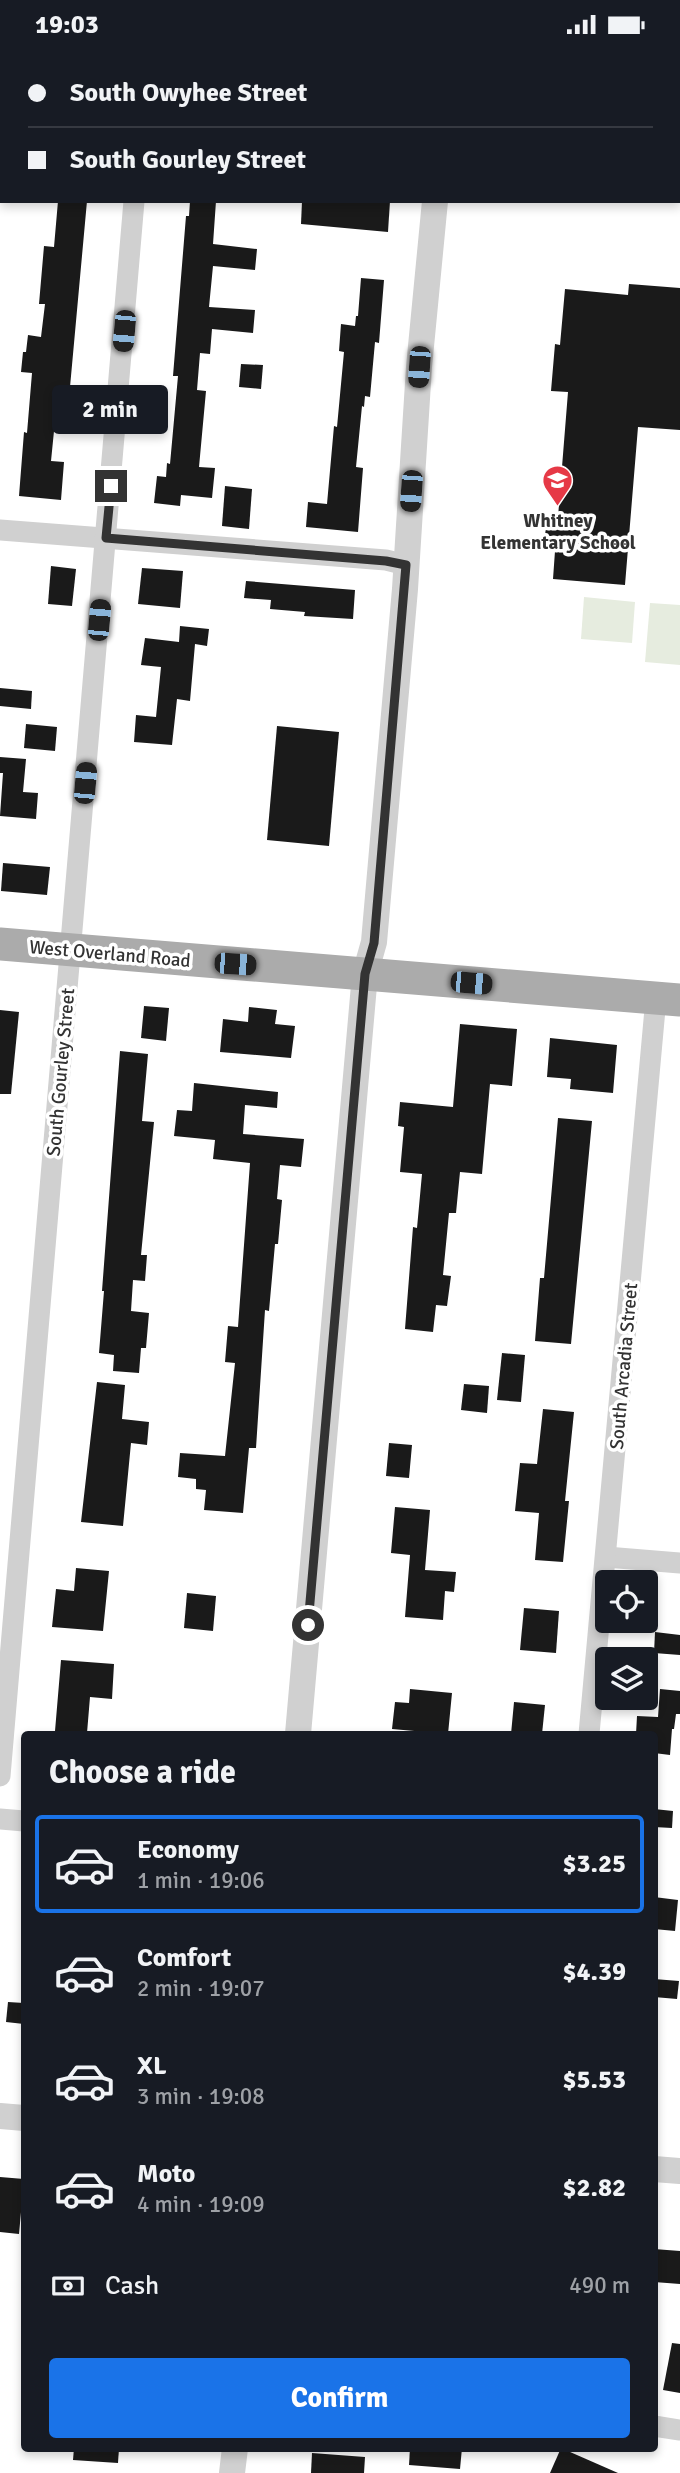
<!DOCTYPE html>
<meta charset="utf-8">
<style>
:root{--surface:#171b24;--page:#242831;--text:#f1f3f6;--muted:#9ea1a6;--line:#363941;--accent:#1a73e8}
body{margin:0;font-family:Signika,sans-serif;background:var(--page);color:var(--text);height:100vh;display:flex;flex-direction:column;font-size:26px;white-space:nowrap}
*{box-sizing:border-box;margin:0}
p{font-size:23px;color:var(--muted)}
.icon{flex:none;width:38px;height:38px;fill:none;stroke:currentColor;stroke-width:2;stroke-linecap:round;stroke-linejoin:round}
.map{position:relative;flex:1;overflow:hidden}
.details{position:absolute;left:21px;top:1682px;width:637px;height:721px;display:flex;flex-direction:column;background:var(--surface);border-radius:7px;box-shadow:0 4px 10px #0003}
.details>*{flex:none}
.top-card{position:absolute;left:0px;top:0px;width:681px;height:154px;box-shadow:0 4px 10px #0003;display:grid;align-content:center;height:154px;padding:0 28px;background:var(--surface)}
.fabs{position:absolute;left:595px;top:1521px;display:grid;gap:14px}
.fabs a{display:grid;place-items:center;width:63px;height:63px;border-radius:7px;background:var(--surface);box-shadow:0 4px 10px #0003;font-size:35px}
.end{position:absolute;width:32px;height:32px;margin:-16px;border:9px solid #333;background:#fff;box-shadow:0 0 0 4px #fff}
.from{border-radius:50%}
.bubble{position:absolute;height:49px;border-radius:7px;background:var(--surface);box-shadow:0 4px 10px #0003;font-size:23px;font-weight:700;line-height:49px;text-align:center}
.car{position:absolute;width:21px;height:42px;margin:-21px -10px;border-radius:9px;box-shadow:0 0 5px 2px #0007;background:linear-gradient(#222 24%,#8ab4d8 0 40%,#222 0 76%,#8ab4d8 0 86%,#222 0)}
.top-card b{display:flex;align-items:center;gap:24px;height:66px;font-size:26px}
.top-card b+b{border-top:2px solid var(--line)}
.top-card i{width:18px;height:18px;background:var(--text)}
ul{padding:0;list-style:none}
li{display:flex;align-items:center;gap:21px;height:98px;margin:0 14px 10px;padding:0 14px;border:4px solid transparent;border-radius:7px}
li div{flex:1}
li b{display:block;font-size:26px}
li em{font-style:normal;font-weight:700}
li.selected{border-color:var(--accent)}
li>.icon{width:63px;height:63px;stroke-width:1.5}
h2{padding:0 28px;font-size:32px;line-height:84px}
.pay{display:flex;align-items:center;gap:18px;height:77px;padding:0 28px;font-size:26px}
.pay p{margin-inline-start:auto}
.primary-button{display:flex;gap:14px;margin-top:auto;padding:14px 28px}
.primary-button a{flex:1;height:80px;border-radius:7px;background:var(--accent);color:#fff;font-size:28px;font-weight:700;line-height:80px;text-align:center}
.status{display:flex;justify-content:space-between;align-items:center;height:49px;padding:0 35px;background:var(--surface);direction:ltr}
.status svg{height:19px;fill:currentColor}
.map>svg:first-child{display:block}
</style>
<div class="status"><b>19:03</b><svg viewBox="0 0 49 12"><path d="M0 12V9h3v3zM5 12V6h3v6zM10 12V3h3v9zM15 12V0h3v12zM26 1h20v11H26zM47 4h2v5h-2z"/></svg></div>
<div class="map">
<svg width="680" height="2424" viewBox="0 0 680 2424">
<rect width="100%" height="100%" fill="#fff"/>
<g fill="#e6ecdf">
<polygon points="584,548 635,553 632,594 581,590"/>
<polygon points="650,554 680,556 680,616 645,613"/>
</g>
<g fill="#1a1a1a">
<polygon points="58,152 87,152 70,338 75,338 72,374 55,372 51,412 64,413 61,451 19,447 24,383 27,384 32,324 21,323 23,303 26,303 28,286 41,288 45,255 39,255 44,197 54,198"/>
<polygon points="190,152 216,152 213,195 257,200 255,221 213,217 209,258 255,261 253,284 212,280 210,305 200,304 197,341 206,342 199,418 215,419 212,449 181,446 180,457 154,454 157,427 166,428 167,414 170,415 178,327 173,327 186,167 189,167"/>
<polygon points="302,152 390,152 388,183 301,175"/>
<polygon points="361,229 384,231 379,294 375,293 370,348 365,347 364,358 362,357 356,418 363,419 358,483 306,478 308,453 327,455 334,377 337,378 344,303 339,302 341,275 355,277 356,267 358,267"/>
<polygon points="629,235 680,239 680,381 638,378 625,536 553,530 556,488 545,487 547,467 558,468 568,343 551,342 555,295 560,296 565,240 628,246"/>
<polygon points="241,315 263,316 261,340 239,338"/>
<polygon points="225,437 252,440 249,480 222,477"/>
<polygon points="51,517 76,520 72,557 48,555"/>
<polygon points="142,519 183,522 180,559 138,555"/>
<polygon points="246,532 355,541 353,570 304,567 305,563 270,560 271,551 244,549"/>
<polygon points="180,577 209,580 207,597 195,595 190,652 177,650 172,696 134,693 136,666 156,668 161,618 141,616 145,589 179,593"/>
<polygon points="0,639 32,642 31,660 0,657"/>
<polygon points="26,675 57,678 55,702 24,699"/>
<polygon points="277,677 339,683 329,797 267,791"/>
<polygon points="0,708 26,710 23,743 38,744 36,770 0,767 3,724 0,724"/>
<polygon points="3,814 50,818 47,846 1,842"/>
<polygon points="144,957 169,959 166,992 141,989"/>
<polygon points="249,958 277,961 275,975 295,977 291,1009 220,1003 223,970 248,973"/>
<polygon points="0,961 19,963 11,1045 0,1045"/>
<polygon points="460,975 517,980 512,1037 490,1035 482,1125 460,1123 456,1164 449,1164 443,1226 451,1227 447,1257 436,1256 433,1283 405,1280 413,1178 417,1179 422,1125 400,1123 404,1078 398,1077 400,1053 453,1058"/>
<polygon points="550,989 617,996 613,1044 570,1040 571,1030 547,1028"/>
<polygon points="120,1002 148,1005 142,1072 154,1073 141,1206 147,1206 145,1232 133,1231 131,1262 149,1264 146,1299 141,1299 139,1324 113,1322 114,1306 99,1304 104,1242 102,1242"/>
<polygon points="194,1034 278,1043 277,1059 245,1056 243,1085 304,1090 301,1118 280,1116 277,1150 282,1151 278,1195 275,1195 269,1262 265,1261 256,1399 249,1399 243,1464 204,1461 206,1441 196,1440 196,1430 178,1428 180,1404 225,1407 235,1314 225,1313 228,1277 238,1278 250,1114 213,1110 215,1091 174,1087 177,1061 192,1062"/>
<polygon points="558,1069 592,1072 571,1295 535,1292 540,1229 544,1229"/>
<polygon points="502,1304 525,1306 521,1353 497,1351"/>
<polygon points="97,1333 125,1336 122,1370 149,1373 147,1396 131,1394 123,1477 81,1473"/>
<polygon points="464,1335 489,1337 487,1364 461,1361"/>
<polygon points="543,1360 574,1363 565,1452 569,1452 563,1513 535,1511 539,1464 515,1462 520,1414 537,1415"/>
<polygon points="389,1394 412,1396 409,1429 386,1427"/>
<polygon points="395,1458 430,1461 425,1521 456,1523 454,1543 445,1542 443,1571 405,1568 410,1506 391,1504"/>
<polygon points="76,1519 109,1522 103,1582 52,1578 56,1540 74,1542"/>
<polygon points="187,1544 216,1547 213,1582 184,1579"/>
<polygon points="524,1559 559,1562 556,1604 520,1601"/>
<polygon points="655,1583 680,1586 680,1606 654,1604"/>
<polygon points="61,1611 114,1615 112,1650 90,1648 87,1684 55,1682"/>
<polygon points="410,1640 452,1644 448,1685 392,1680 395,1653 409,1654"/>
<polygon points="660,1640 680,1642 680,1665 676,1665 674,1680 672,1680 670,1706 654,1704 654,1685 636,1685 637,1667 658,1668"/>
<polygon points="514,1653 545,1656 542,1685 511,1685"/>
<polygon points="654,1760 673,1762 672,1779 654,1778"/>
<polygon points="654,1848 678,1851 675,1882 654,1880"/>
<polygon points="654,1930 679,1932 677,1950 654,1948"/>
<polygon points="8,1953 24,1954 24,1975 6,1973"/>
<polygon points="0,2128 24,2130 19,2185 0,2183"/>
<polygon points="654,2200 680,2202 680,2235 654,2233"/>
<polygon points="672,2294 680,2295 680,2344 663,2341"/>
<polygon points="74,2399 119,2399 118,2414 73,2411"/>
<polygon points="410,2399 462,2399 460,2420 409,2416"/>
<polygon points="561,2399 618,2424 550,2424"/>
<polygon points="312,2404 365,2408 364,2424 311,2424"/>
</g>
<g fill="none" stroke-linecap="round" stroke-linejoin="round">
<g stroke="#d0d0d0" stroke-width="21">
<polyline points="147,2 147,0"/>
<polyline points="0,73 2,73"/>
<polyline points="679,127 680,127"/>
<polyline points="0,481 386,511 406,516"/>
<polyline points="606,1508 680,1514"/>
<polyline points="589,1685 656,949"/>
<polyline points="0,1727 134,152"/>
<polyline points="0,1770 24,1772"/>
<polyline points="654,2377 680,2381"/>
</g>
<g stroke="#d0d0d0" stroke-width="26">
<polyline points="448,2 449,0"/>
<polyline points="298,1685 365,925 374,893 405,540 419,318 435,152"/>
<polyline points="0,2067 24,2069"/>
<polyline points="654,2120 680,2122"/>
<polyline points="232,2424 235,2399"/>
</g>
<polyline stroke="#ababab" stroke-width="33" points="0,895 680,951"/>
</g>
<g fill="none" stroke-linecap="round" stroke-linejoin="round">
<polyline stroke="#333" stroke-width="9" points="111,437 106,489 386,512 406,516 374,894 365,925 308,1576"/>
</g>
<defs>
<symbol id="school-pin" viewBox="-11 -11 22 30"><path d="M0 17L-7.5 6A9.5 9.5 0 1 1 7.5 6Z" fill="#e63946" stroke="#fff"/><path d="M0-5L7-2L0 1L-7-2ZM-4 1L0 2.5L4 1V4Q0 6-4 4Z" fill="#fff"/></symbol>
</defs>
<g fill-rule="evenodd">
<use href="#school-pin" x="540" y="414" width="35" height="47"/>
</g>
<g text-anchor="middle" stroke-width="7" stroke-linejoin="round" paint-order="stroke">
<g font-size="19" font-weight="bold" fill="#333" stroke="#fff">
<text x="558" y="478">Whitney<tspan x="558" dy="22">Elementary School</tspan></text>
</g>
<g font-size="19" fill="#333" stroke="#fff">
<text transform="translate(110 904) rotate(5)" y="7">West Overland Road</text>
<text transform="translate(60 1023) rotate(-85)" y="7">South Gourley Street</text>
<text transform="translate(623 1317) rotate(-85)" y="7">South Arcadia Street</text>
</g>
</g>
</svg>
<div class="fabs">
<a><svg class="icon" aria-label="locate" viewBox="0 0 24 24"><circle cx="12" cy="12" r="6"/><path d="M12 2v4M12 18v4M2 12h4M18 12h4"/></svg></a>
<a><svg class="icon" aria-label="layers" viewBox="0 0 24 24"><path d="M12 4l9 5-9 5-9-5zM3 14l9 5 9-5"/></svg></a>
</div>
<i class="end from" style="left:308px;top:1576px"></i>
<i class="end" style="left:111px;top:437px"></i>
<div class="bubble" style="left:52px;top:336px;width:116px">2 min</div>
<i class="car" style="left:124px;top:282px;rotate:185deg"></i>
<i class="car" style="left:419px;top:318px;rotate:184deg"></i>
<i class="car" style="left:411px;top:442px;rotate:184deg"></i>
<i class="car" style="left:99px;top:571px;rotate:5deg"></i>
<i class="car" style="left:85px;top:734px;rotate:5deg"></i>
<i class="car" style="left:235px;top:915px;rotate:94deg"></i>
<i class="car" style="left:471px;top:934px;rotate:95deg"></i>
<div class="top-card">
<b><i class="from"></i>South Owyhee Street</b>
<b><i></i>South Gourley Street</b>
</div>
<section class="details">
<h2>Choose a ride</h2>
<ul>
<li class="selected"><svg class="icon" aria-label="car" viewBox="0 0 24 24"><path d="M5 17H2v-5l4-1 3-4h7l3 4 3 1v5h-3M9 17h6M6 11h13"/><circle cx="7" cy="17" r="2"/><circle cx="17" cy="17" r="2"/></svg><div><b>Economy</b><p>1 min · 19:06</p></div><em>$3.25</em></li>
<li><svg class="icon" aria-label="car" viewBox="0 0 24 24"><path d="M5 17H2v-5l4-1 3-4h7l3 4 3 1v5h-3M9 17h6M6 11h13"/><circle cx="7" cy="17" r="2"/><circle cx="17" cy="17" r="2"/></svg><div><b>Comfort</b><p>2 min · 19:07</p></div><em>$4.39</em></li>
<li><svg class="icon" aria-label="car" viewBox="0 0 24 24"><path d="M5 17H2v-5l4-1 3-4h7l3 4 3 1v5h-3M9 17h6M6 11h13"/><circle cx="7" cy="17" r="2"/><circle cx="17" cy="17" r="2"/></svg><div><b>XL</b><p>3 min · 19:08</p></div><em>$5.53</em></li>
<li><svg class="icon" aria-label="car" viewBox="0 0 24 24"><path d="M5 17H2v-5l4-1 3-4h7l3 4 3 1v5h-3M9 17h6M6 11h13"/><circle cx="7" cy="17" r="2"/><circle cx="17" cy="17" r="2"/></svg><div><b>Moto</b><p>4 min · 19:09</p></div><em>$2.82</em></li>
</ul>
<div class="pay"><svg class="icon" aria-label="cash" viewBox="0 0 24 24"><path d="M3 7h18v10H3z"/><circle cx="12" cy="12" r="2"/></svg>Cash<p>490 m</p></div>
<div class="primary-button"><a>Confirm</a></div>
</section>
</div>
